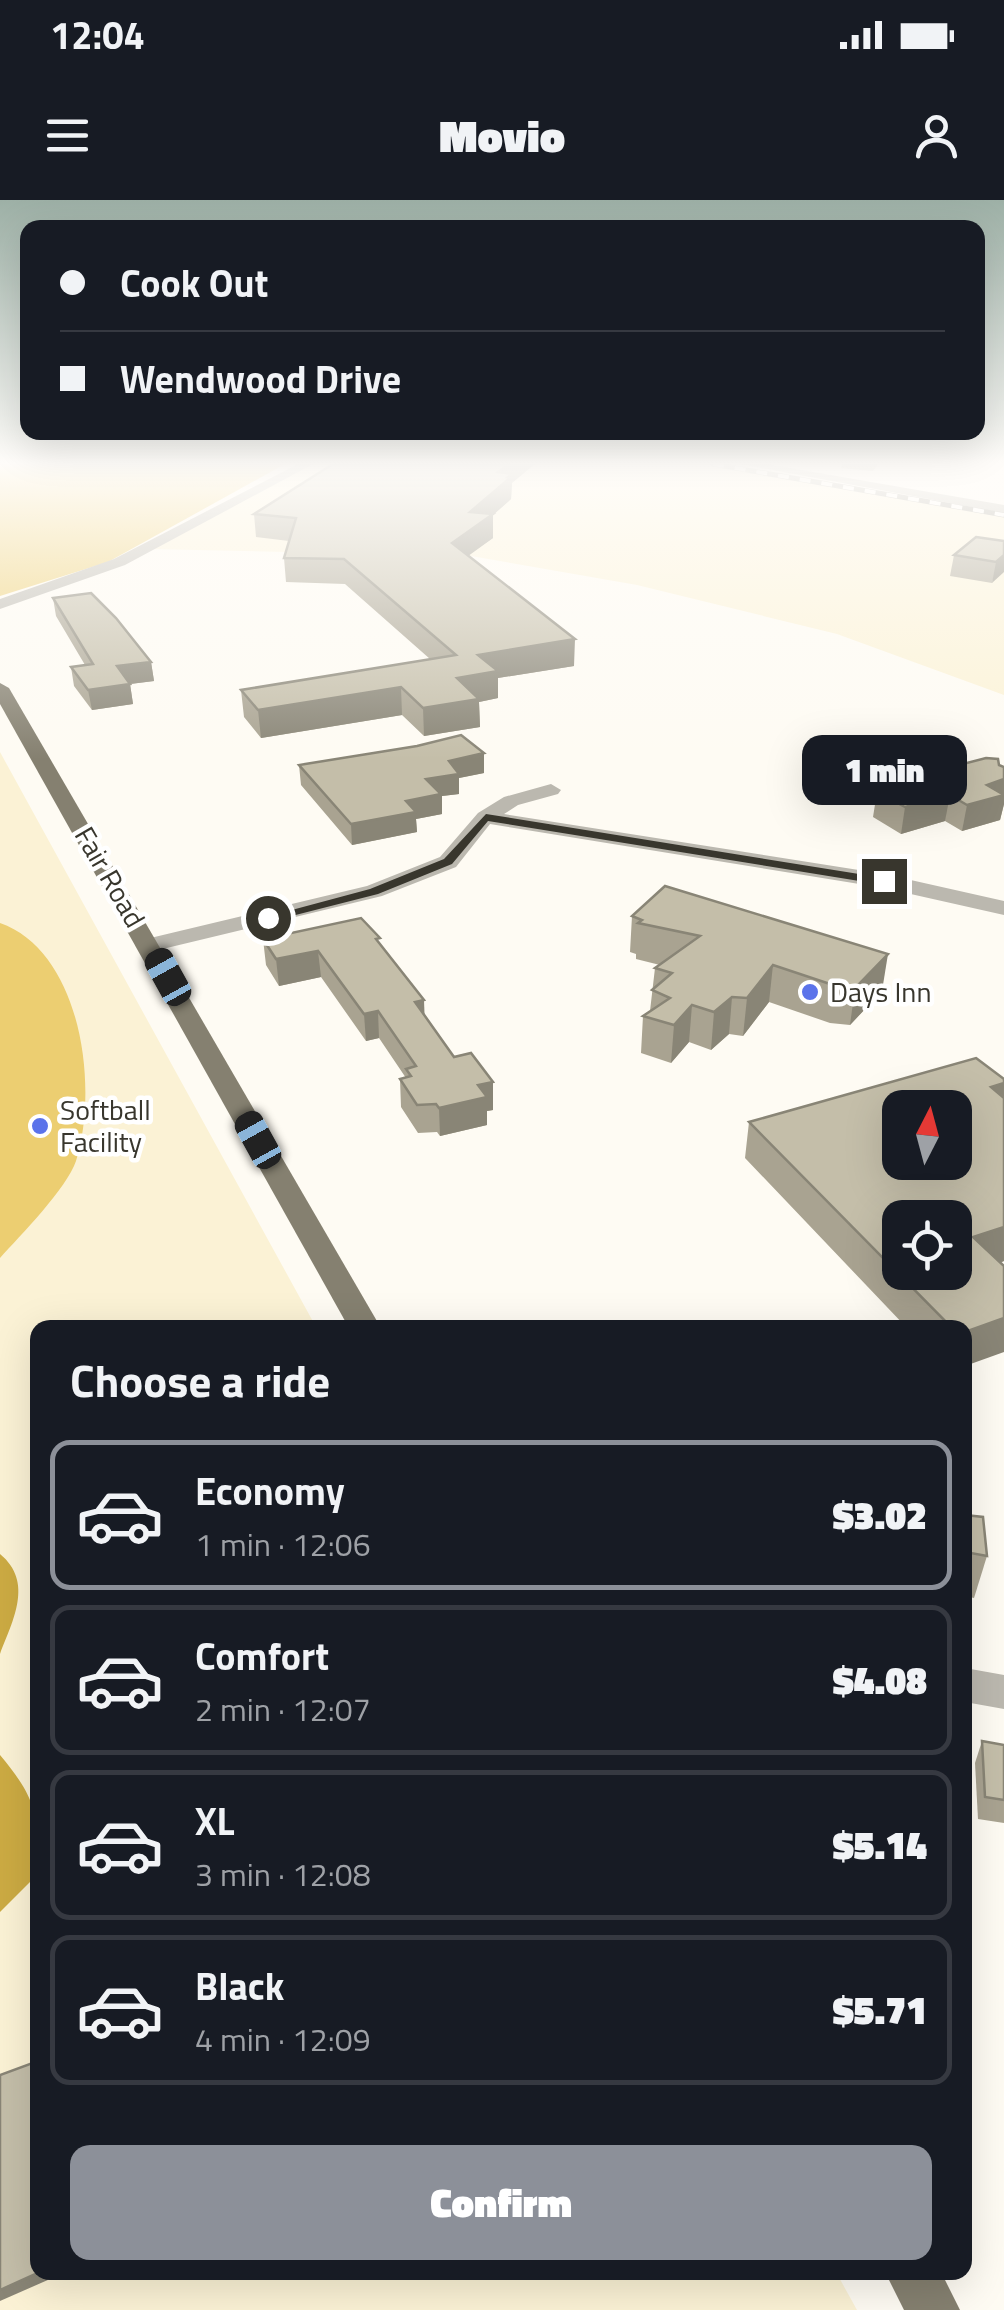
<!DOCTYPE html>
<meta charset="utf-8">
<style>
:root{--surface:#171b24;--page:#20242c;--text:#f1f3f6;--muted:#9ea1a6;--line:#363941;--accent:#8c9099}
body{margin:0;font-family:"Titillium Web",sans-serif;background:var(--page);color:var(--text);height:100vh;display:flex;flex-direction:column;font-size:38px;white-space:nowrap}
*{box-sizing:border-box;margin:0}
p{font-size:32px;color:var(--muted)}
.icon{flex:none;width:55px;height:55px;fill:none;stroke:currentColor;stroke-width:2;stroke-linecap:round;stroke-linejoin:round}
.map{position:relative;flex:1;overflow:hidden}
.side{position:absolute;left:30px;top:1120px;width:942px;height:960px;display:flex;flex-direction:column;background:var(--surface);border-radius:20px;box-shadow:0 10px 40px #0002}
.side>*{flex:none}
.guide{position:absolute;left:20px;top:20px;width:965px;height:220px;border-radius:20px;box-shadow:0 10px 40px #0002;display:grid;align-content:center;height:220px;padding:0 40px;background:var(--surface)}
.needle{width:65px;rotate:6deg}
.fabs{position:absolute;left:882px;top:890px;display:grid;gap:20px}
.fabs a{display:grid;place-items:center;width:90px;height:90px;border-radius:20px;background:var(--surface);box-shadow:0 10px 40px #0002;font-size:50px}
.end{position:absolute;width:45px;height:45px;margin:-22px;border:12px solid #38362d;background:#fff;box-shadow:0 0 0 5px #fff}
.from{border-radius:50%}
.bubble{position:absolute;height:70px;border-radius:20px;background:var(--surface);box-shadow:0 10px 40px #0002;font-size:32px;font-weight:800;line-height:70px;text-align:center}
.car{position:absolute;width:30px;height:60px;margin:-30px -15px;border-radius:12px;box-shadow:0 0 8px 2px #0007;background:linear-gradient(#222 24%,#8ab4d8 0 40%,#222 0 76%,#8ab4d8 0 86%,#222 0)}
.guide b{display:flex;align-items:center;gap:35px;height:95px;font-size:38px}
.guide b+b{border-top:2px solid var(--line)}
.guide i{width:25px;height:25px;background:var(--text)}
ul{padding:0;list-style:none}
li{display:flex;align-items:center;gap:30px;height:150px;margin:0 20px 15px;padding:0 20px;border:5px solid var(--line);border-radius:20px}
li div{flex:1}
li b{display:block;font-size:38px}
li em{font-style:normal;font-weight:800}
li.on{border-color:var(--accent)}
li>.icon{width:90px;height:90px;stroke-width:1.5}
h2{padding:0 40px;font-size:45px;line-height:120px}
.action{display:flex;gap:20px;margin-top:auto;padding:20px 40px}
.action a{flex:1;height:115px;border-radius:20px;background:var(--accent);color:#fff;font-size:40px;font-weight:800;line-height:115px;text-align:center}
.status{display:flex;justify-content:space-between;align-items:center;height:70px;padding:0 50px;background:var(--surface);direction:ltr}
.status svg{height:28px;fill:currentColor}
header{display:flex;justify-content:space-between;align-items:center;height:130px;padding:0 40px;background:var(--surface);font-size:45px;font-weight:800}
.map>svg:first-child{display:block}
</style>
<div class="status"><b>12:04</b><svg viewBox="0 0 49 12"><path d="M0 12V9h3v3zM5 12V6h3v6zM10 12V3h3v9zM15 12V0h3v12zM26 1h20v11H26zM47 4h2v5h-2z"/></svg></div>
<header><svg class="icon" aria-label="menu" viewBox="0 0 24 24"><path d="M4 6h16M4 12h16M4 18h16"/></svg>Movio<svg class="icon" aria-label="person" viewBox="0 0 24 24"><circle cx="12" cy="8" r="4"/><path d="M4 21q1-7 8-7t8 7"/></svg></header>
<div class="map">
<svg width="1004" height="2110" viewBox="0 0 1004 2110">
<rect width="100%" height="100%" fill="#fefbf3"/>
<g fill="#fbf2d5">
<polygon points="307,264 714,264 1004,315 1004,495 837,434 637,385 471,356 150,349"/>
<polygon points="0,552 316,1127 38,1128 38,2072 836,2072 857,2110 0,2110"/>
</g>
<g fill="#ecce71">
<polygon points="0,264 285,264 108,362 0,396"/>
<path d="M0,723C82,752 99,888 76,961C67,988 20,1036 0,1058Z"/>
</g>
<g fill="#ccab43">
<path d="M0,1354C34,1382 13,1420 0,1454Z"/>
<path d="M0,1555C39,1602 38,1615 37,1675L0,1712Z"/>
</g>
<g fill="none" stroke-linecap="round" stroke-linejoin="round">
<g fill="#bbb8af" fill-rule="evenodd">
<polygon points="740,264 767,264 1004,305 1004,313"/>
<polygon points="551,584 561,590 558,594 518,605 504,614 884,674 1004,701 1004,715 884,688 490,624 456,667 382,696 150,752 138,745 142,740 367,686 440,657 478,613 504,597"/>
<polygon points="965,1468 1004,1475 1004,1509 965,1502"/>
</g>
<polygon fill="#bbb8af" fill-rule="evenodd" points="298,264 313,264 125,365 0,409 0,399 114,359"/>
<g fill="#858070" fill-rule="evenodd">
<polygon points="0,483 9,488 381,1128 349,1128 0,504"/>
<polygon points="885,2072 941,2072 960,2110 904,2110"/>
</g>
<defs>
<polyline id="rail" points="713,264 1004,315"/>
</defs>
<use href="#rail" stroke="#8e8c83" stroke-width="5"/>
<use href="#rail" stroke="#fff" stroke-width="4" stroke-dasharray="11" stroke-linecap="butt"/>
</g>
<g fill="#a9a391">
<polygon points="842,264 878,264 873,271 841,268"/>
<polygon points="512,283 511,299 493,315 493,338 468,355 574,466 498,478 498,498 479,502 480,527 424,536 402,515 261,538 244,517 241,490 430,459 345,384 286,382 284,358 289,341 256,337 254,314"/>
<polygon points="1004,341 992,383 950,376 954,355"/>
<polygon points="53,398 151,462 154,481 130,484 133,504 92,510 74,486 71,467 85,465 56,416"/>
<polygon points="484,553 484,573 459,578 459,594 442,596 442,614 416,619 417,632 352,645 301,585 299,565"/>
<polygon points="999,565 1004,567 1004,604 1000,620 962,631 945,621 901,634 873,617 877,592 912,582 913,577"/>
<polygon points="632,716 882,791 850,825 830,823 769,802 743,836 729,834 711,850 689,842 671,863 641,853 643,816 650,811 655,768 660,765 636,759 636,754 630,752"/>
<polygon points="263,739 381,745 424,815 493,910 487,911 487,925 440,936 437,932 418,933 401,907 400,879 406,878 379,838 366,841 321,777 279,786 266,765"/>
<polygon points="749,922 1004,1061 1000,1063 965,1128 907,1128 745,958"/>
<polygon points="965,1315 987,1356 974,1398 965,1396"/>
<polygon points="982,1541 1004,1545 1004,1623 978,1619 975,1563"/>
</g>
<g fill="#898576">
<polygon points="509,264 535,264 512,283 511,299 493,315 493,338 453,367 452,343 470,312 498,272"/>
<polygon points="1004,355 1004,372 992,383 996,362"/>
<polygon points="575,439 574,466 498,478 498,498 479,502 480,527 424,536 423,508 457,478 478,455"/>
<polygon points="151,462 154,481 130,484 133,504 92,510 88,490 117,466"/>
<polygon points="401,487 402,515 261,538 258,510"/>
<polygon points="484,553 484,573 459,578 459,594 442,596 442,614 416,619 417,632 352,645 351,624 406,601 426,579 449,561"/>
<polygon points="1004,579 1004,604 1000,620 962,631 967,605 987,585"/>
<polygon points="950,595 945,621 901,634 905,607"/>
<polygon points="318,751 321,777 279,786 276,759"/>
<polygon points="888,754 882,791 850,825 855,788"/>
<polygon points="773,765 769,802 743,836 747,798"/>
<polygon points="732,797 729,834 711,850 714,812"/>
<polygon points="424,800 425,827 415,802"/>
<polygon points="692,805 689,842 671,863 674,825"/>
<polygon points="378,811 379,838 366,841 364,814"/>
<polygon points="493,882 493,910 487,911 487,925 440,936 439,908 478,885"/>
<polygon points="1004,883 1004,897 991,887"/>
<polygon points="1004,1027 1004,1061 964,1075 973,1037"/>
<polygon points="1004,1118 1004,1152 965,1166 965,1132"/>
<polygon points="40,2072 66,2072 0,2101 0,2090"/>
</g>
<g fill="#c4bea9" stroke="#898576" stroke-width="2.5" fill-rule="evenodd">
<polygon points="333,264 509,264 498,272 512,274 508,277 511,277 470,312 493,314 452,343 575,439 478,455 498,471 457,478 479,499 423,508 401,487 258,510 241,490 456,455 344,359 284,358 296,318 254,314"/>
<polygon points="976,337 1004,341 1004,355 996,362 954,355"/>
<polygon points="91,393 116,418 151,462 117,466 130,484 88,490 71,467 93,464 53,398"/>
<polygon points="461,535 484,553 449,561 459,574 426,579 441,594 406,601 416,612 351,624 299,565 417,546"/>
<polygon points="986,558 998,559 999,565 1004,567 1004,579 987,585 1004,595 967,605 950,595 905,607 877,592 919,580 913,577"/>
<polygon points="665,686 888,754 855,788 836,786 773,765 747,798 732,797 714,812 692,805 674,825 643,816 670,798 652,790 672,773 655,768 700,736 638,723 642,720 632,716"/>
<polygon points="361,718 380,738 376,739 424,800 415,802 454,857 471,853 493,882 478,885 487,897 439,908 436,904 417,905 400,879 411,876 406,869 416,866 378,811 364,814 318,751 276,759 263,739"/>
<path d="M976,858L1004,879V883L991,887L1004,898V1027L973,1037L1004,1066V1118L965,1132V1128H952L749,922ZM900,908H955V962H900ZM900,1018H955V1072H900Z"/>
<polygon points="965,1315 983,1317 987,1356 965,1352"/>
<polygon points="982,1541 1004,1545 1004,1600 985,1597"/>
<polygon points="38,1861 38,2072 40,2072 0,2090 0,1875"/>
</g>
<linearGradient id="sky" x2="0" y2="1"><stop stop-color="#9db0a6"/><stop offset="0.47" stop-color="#fffdfa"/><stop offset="1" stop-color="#fffdfa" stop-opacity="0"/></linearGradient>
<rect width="1004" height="559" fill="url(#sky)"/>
<polygon fill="#38362d" points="486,614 884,678 890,681 884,685 488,621 452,664 378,694 268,722 262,718 370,689 444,659"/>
<g fill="#5b73ea" stroke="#fff" stroke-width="4">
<circle cx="810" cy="792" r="10"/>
<circle cx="40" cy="926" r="10"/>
</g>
<g text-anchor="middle" stroke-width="9" stroke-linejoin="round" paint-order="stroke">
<g font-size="28" fill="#38362d" stroke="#fff">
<text transform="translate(110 677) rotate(60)" y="10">Fair Road</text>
</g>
<g font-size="28" fill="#38362d" stroke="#fff" text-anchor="start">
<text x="830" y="802">Days Inn</text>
<text x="60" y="920">Softball<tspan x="60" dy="32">Facility</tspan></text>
</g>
</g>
</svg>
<div class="fabs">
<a><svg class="needle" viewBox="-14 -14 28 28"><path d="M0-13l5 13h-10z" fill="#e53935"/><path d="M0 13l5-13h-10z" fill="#9ea1a6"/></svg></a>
<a><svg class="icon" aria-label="locate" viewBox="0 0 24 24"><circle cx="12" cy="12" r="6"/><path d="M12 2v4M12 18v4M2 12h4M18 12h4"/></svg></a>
</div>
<i class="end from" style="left:268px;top:718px"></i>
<i class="end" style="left:884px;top:681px"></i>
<div class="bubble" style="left:802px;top:535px;width:165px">1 min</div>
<i class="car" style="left:168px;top:777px;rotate:331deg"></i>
<i class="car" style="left:258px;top:940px;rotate:331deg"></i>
<div class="guide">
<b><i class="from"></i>Cook Out</b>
<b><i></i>Wendwood Drive</b>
</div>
<section class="side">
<h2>Choose a ride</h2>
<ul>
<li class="on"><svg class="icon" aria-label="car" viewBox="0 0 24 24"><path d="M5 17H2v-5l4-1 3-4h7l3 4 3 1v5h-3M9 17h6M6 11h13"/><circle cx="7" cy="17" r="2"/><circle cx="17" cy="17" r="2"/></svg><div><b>Economy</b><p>1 min · 12:06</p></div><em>$3.02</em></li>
<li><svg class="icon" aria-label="car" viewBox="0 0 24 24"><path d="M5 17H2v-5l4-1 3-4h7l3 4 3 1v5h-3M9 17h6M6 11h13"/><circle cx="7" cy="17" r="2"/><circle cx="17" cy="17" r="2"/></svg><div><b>Comfort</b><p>2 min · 12:07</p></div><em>$4.08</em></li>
<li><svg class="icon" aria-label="car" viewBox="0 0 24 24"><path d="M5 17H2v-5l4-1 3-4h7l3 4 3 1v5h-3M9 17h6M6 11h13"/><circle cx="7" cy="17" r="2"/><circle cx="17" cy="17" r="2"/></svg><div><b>XL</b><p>3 min · 12:08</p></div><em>$5.14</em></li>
<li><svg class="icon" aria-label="car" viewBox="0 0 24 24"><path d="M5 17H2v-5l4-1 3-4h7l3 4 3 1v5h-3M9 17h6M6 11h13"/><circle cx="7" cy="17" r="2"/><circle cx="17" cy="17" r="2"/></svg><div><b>Black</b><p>4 min · 12:09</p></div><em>$5.71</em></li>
</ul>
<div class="action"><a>Confirm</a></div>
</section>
</div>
